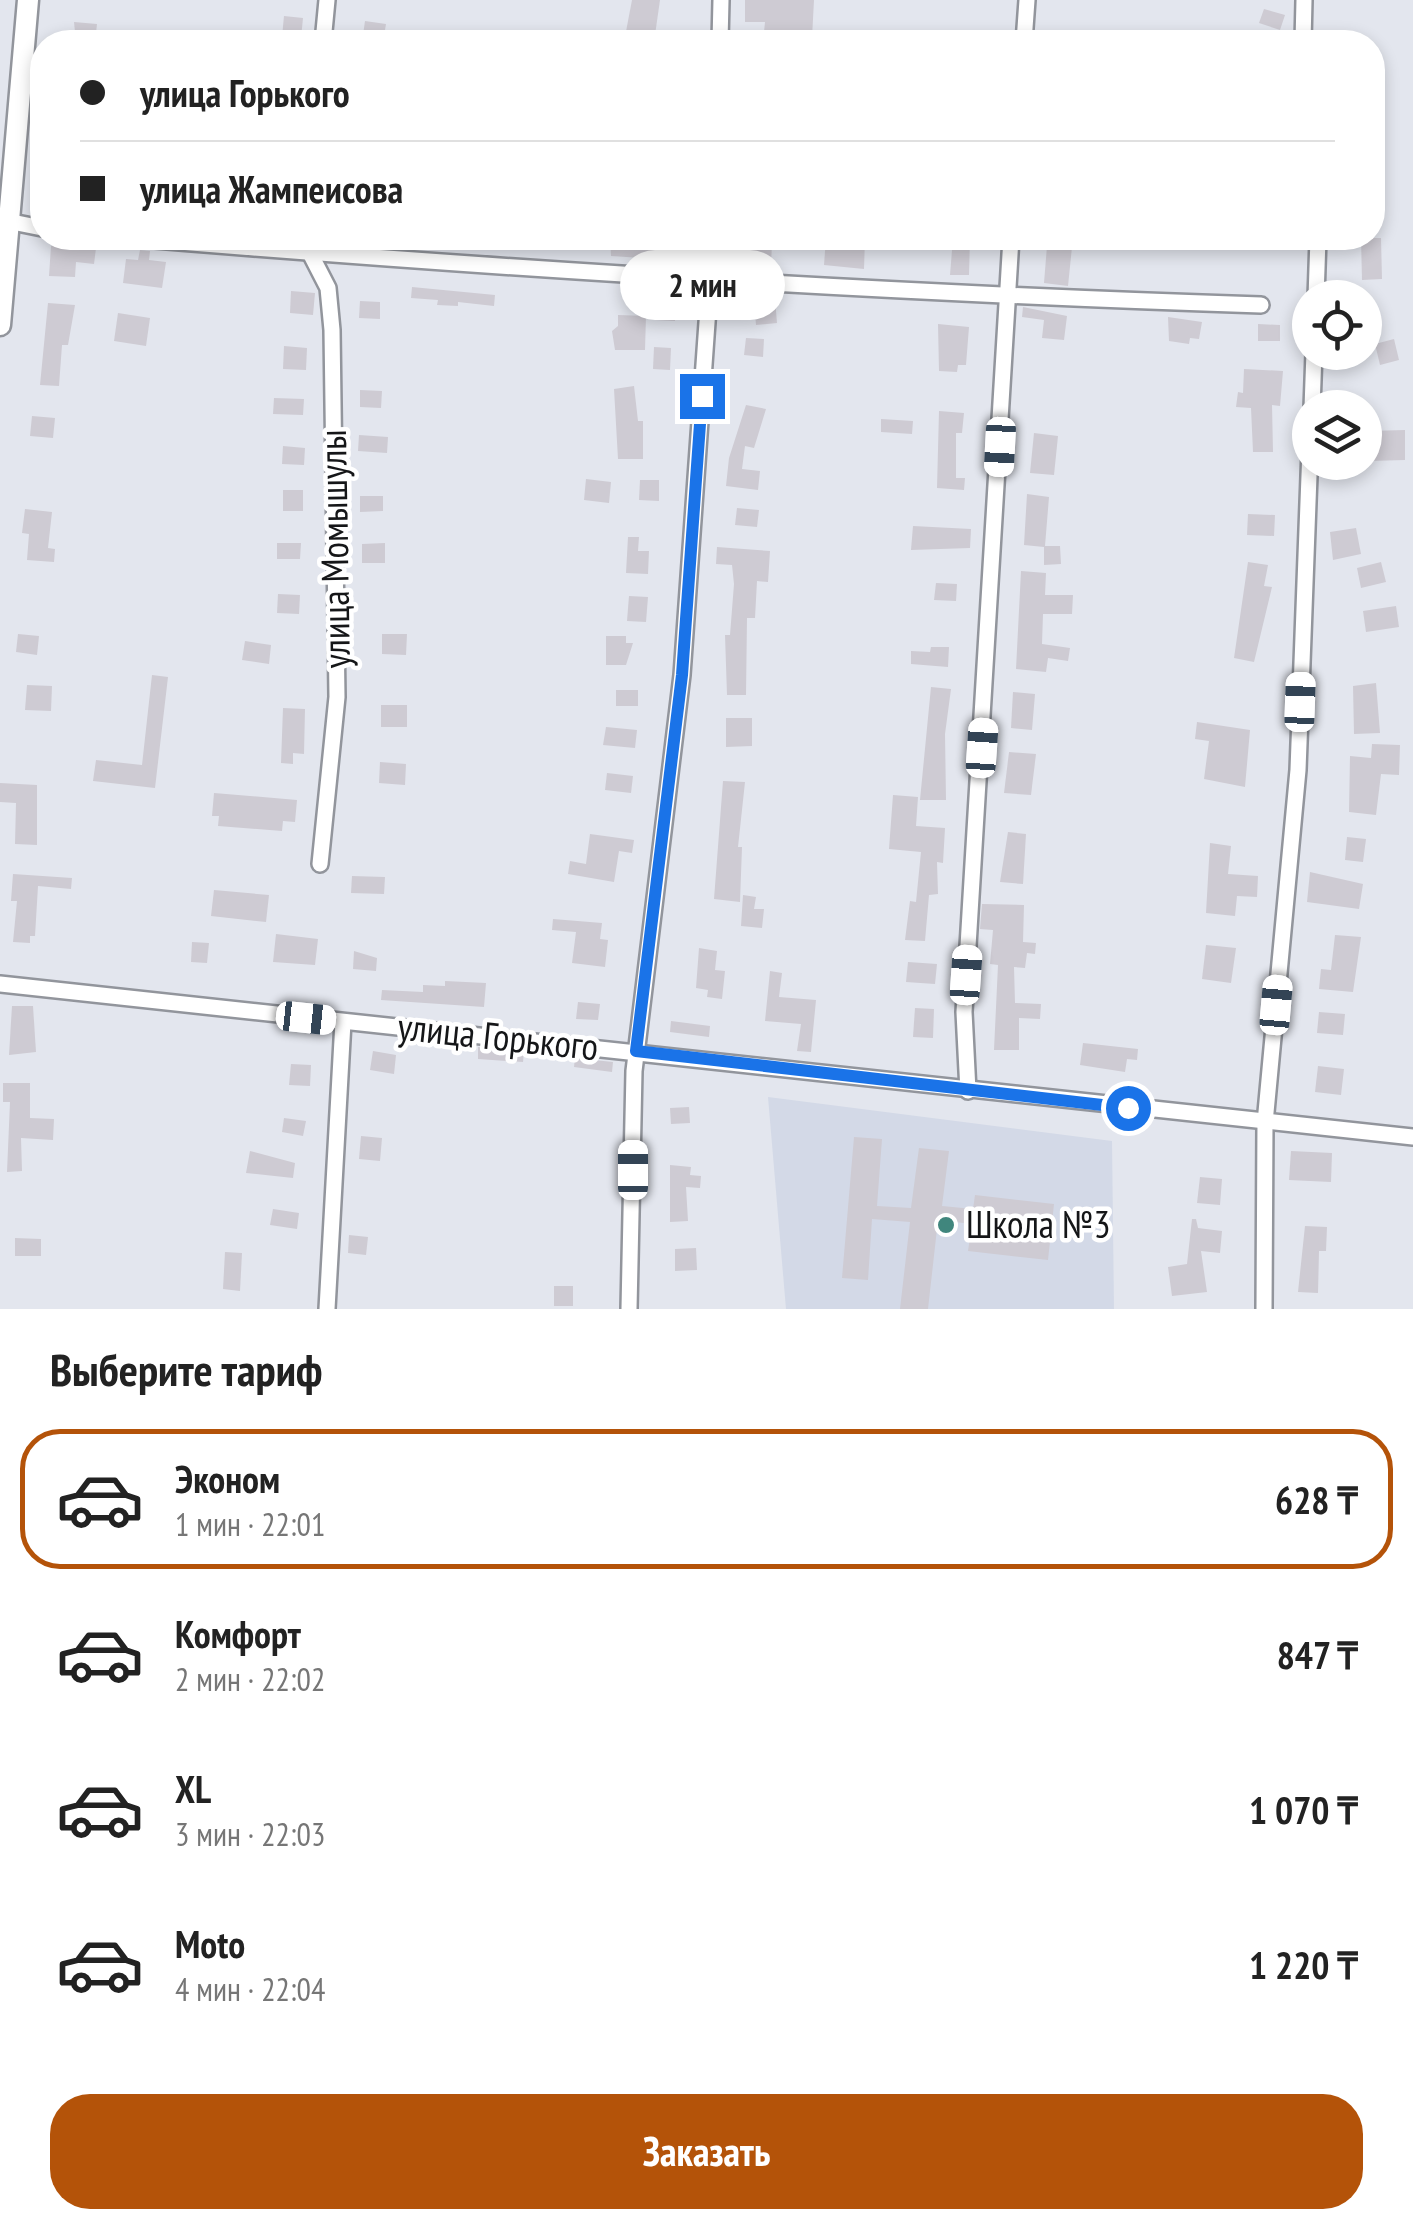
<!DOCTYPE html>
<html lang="ru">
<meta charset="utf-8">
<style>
:root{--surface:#fff;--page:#f6f6f6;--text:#222;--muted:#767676;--line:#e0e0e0;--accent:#b45309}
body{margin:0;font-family:"PT Sans Narrow",sans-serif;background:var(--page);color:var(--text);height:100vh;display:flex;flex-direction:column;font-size:38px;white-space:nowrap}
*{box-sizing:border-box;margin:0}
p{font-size:32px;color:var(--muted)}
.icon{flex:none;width:55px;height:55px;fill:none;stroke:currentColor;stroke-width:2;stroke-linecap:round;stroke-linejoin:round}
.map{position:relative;height:1309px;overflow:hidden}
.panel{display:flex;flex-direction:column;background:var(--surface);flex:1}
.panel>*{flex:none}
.guide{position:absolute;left:30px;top:30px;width:1355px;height:220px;border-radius:40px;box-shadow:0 5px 15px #0003;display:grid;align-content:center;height:220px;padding:0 50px;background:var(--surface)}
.tools{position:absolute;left:1292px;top:280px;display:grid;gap:20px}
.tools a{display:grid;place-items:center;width:90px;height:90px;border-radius:50%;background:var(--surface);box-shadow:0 5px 15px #0003;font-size:50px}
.end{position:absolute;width:45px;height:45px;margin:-22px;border:12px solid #1a73e8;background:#fff;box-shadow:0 0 0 5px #fff}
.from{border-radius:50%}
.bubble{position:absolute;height:70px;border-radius:35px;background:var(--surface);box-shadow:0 5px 15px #0003;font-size:32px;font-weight:600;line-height:70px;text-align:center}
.car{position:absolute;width:30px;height:60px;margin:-30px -15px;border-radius:12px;box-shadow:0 0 8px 2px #0007;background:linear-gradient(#fff 24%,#345 0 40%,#fff 0 76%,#345 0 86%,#fff 0)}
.guide b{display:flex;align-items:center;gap:35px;height:95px;font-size:38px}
.guide b+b{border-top:2px solid var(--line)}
.guide i{width:25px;height:25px;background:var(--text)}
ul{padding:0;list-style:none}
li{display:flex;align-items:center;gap:30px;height:140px;margin:0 20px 15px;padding:0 30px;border:5px solid transparent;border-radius:40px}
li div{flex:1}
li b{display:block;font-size:38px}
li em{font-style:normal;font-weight:600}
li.active{border-color:var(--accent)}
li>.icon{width:90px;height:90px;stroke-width:1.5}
h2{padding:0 50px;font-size:45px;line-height:120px}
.button{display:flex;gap:20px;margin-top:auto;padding:20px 50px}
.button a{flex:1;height:115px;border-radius:40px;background:var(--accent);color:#fff;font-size:40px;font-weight:600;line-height:115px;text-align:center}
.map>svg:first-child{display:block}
</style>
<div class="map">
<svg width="1413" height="1309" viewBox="0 0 1413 1309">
<rect width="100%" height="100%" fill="#e3e6ee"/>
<polygon fill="#d3d9e7" points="768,1097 1112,1141 1114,1309 786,1309"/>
<g fill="#cecbd3">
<polygon points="632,0 660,0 654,42 624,42"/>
<polygon points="745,0 814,0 812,38 763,42 765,22 745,22"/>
<polygon points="1264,9 1285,15 1280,30 1259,23"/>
<polygon points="284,16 303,18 301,38 282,37"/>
<polygon points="365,21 386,24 383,42 362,42"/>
<polygon points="74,22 97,24 95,42 76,42"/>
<polygon points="610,238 662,238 658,259 611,256"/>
<polygon points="826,238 865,238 864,269 824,265"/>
<polygon points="953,238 970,238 969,275 950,275"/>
<polygon points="1361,238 1381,238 1382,279 1362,280"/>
<polygon points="748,243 772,244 771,264 747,264"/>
<polygon points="51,246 96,248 94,264 76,262 75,277 49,276"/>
<polygon points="1047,246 1072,247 1068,286 1044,283"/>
<polygon points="140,250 150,251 149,260 166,262 162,288 123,283 126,259 138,260"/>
<polygon points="412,287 495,295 494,306 458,302 458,306 437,305 438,300 411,298"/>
<polygon points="291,291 315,293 313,315 290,313"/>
<polygon points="656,299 675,299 675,321 655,320"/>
<polygon points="775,299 777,323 756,325 754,301"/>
<polygon points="360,301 380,302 380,319 359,318"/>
<polygon points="48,303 75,305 68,345 62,345 59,386 40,385"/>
<polygon points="1023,307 1067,316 1064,340 1042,338 1044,320 1022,317"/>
<polygon points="118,313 150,318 146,346 114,341"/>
<polygon points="618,315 646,316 645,350 615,350 612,331 618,326"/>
<polygon points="1168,317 1202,322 1199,339 1190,338 1189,344 1169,341"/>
<polygon points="938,324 969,327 966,365 958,365 957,372 939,371"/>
<polygon points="1258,324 1280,325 1280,341 1258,341"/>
<polygon points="746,338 764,339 763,357 744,355"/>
<polygon points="1394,339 1399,360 1380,365 1375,344"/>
<polygon points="284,346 307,348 306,370 283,369"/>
<polygon points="654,347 671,348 670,370 653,369"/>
<polygon points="1244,369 1283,371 1280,406 1272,405 1273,452 1253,452 1251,408 1236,407 1238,392 1243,393"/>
<polygon points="634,386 638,421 643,421 643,459 618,459 614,389"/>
<polygon points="360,390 382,391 381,408 360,407"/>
<polygon points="274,398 304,399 303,415 273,414"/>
<polygon points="746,405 766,409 754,448 745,446 742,469 760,471 758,490 726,486 729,458"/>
<polygon points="939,411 964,413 962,433 956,433 956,478 965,478 964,490 937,488"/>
<polygon points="32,416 55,418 53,438 30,436"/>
<polygon points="881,419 913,421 912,434 881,432"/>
<polygon points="1405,430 1405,460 1369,461 1368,431"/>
<polygon points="1034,433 1058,436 1054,475 1030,473"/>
<polygon points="359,435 388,437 387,453 358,451"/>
<polygon points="283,446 305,448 304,465 282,464"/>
<polygon points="586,479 611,482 609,503 584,500"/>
<polygon points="640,480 659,480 659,501 639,500"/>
<rect x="283" y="490" width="20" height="21"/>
<polygon points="1027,494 1049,497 1045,546 1060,546 1061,564 1044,565 1044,547 1024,545"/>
<polygon points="360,496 383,496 383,511 360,512"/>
<polygon points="737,508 759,510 757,527 735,525"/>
<polygon points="25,509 52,512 48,548 55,549 54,562 27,560 29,534 22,533"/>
<polygon points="1248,514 1275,515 1274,536 1247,535"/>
<polygon points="913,526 971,529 970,548 911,550"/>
<polygon points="1356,528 1361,554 1333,560 1330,532"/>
<polygon points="628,537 639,537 638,551 649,551 648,574 626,573"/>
<polygon points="277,543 301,543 300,559 277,559"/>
<polygon points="385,543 385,563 362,563 362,544"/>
<polygon points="717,547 770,551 768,582 757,581 755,618 747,618 746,695 727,695 725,635 730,635 734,584 732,565 716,564"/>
<polygon points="1248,562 1268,565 1264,586 1272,587 1254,662 1234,658"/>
<polygon points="1381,562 1386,582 1361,588 1357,568"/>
<polygon points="1021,571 1046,573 1045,595 1073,595 1072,614 1043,614 1042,644 1070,648 1068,661 1048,658 1046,672 1016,669"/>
<polygon points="936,583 957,584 956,601 934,600"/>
<polygon points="278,594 300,595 299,614 277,613"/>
<polygon points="629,596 648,597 646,622 627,621"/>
<polygon points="1396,606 1399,627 1366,632 1363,611"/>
<polygon points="18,634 39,636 37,655 16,652"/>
<polygon points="382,634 407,634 406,655 382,654"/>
<polygon points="606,636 626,636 626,643 633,643 626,665 606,665"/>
<polygon points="245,641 271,645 269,664 242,660"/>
<polygon points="931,647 949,647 948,667 911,664 911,651 930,652"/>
<polygon points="152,675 168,677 155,788 93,781 96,760 142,765"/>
<polygon points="1376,683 1380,733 1354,734 1353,686"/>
<polygon points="27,685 52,686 51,711 25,710"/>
<polygon points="931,687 951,689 945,734 946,800 920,800"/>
<rect x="616" y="690" width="22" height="16"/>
<polygon points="1013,692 1035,694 1032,730 1011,728"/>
<rect x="381" y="705" width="26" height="22"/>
<polygon points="283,708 305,709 304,754 293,753 293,764 281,763"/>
<polygon points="726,718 752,718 752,746 726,747"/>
<polygon points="1197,722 1250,730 1245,787 1204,779 1209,741 1195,739"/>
<polygon points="606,727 637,730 635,748 603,745"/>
<polygon points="1372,744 1400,745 1399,775 1381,774 1376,815 1349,812 1350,756 1371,758"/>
<polygon points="1009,752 1036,754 1031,795 1004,793"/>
<polygon points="380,762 406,764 405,785 379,783"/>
<polygon points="607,773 633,776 631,793 605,790"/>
<polygon points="723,781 745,782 738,847 742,847 740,902 714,899"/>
<polygon points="0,783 37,785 37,845 15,844 16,803 0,802"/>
<polygon points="214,793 297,800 295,822 283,821 282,831 218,826 219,816 212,816"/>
<polygon points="893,795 918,797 916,826 945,828 943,863 937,862 938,894 929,895 925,941 905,940 910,901 916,902 921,852 889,849"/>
<polygon points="1008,832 1026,834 1023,884 1000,882"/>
<polygon points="590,834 634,840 632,853 619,851 614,882 568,874 570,861 586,864"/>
<polygon points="1347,837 1366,839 1363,862 1345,860"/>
<polygon points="1210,843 1231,846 1228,874 1258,876 1257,897 1237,896 1235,916 1206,913"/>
<polygon points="1310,872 1363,884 1359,909 1307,902"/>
<polygon points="13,874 72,878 71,889 38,886 35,936 30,936 30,943 13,942 17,901 11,901"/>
<polygon points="352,876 385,877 384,894 351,893"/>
<polygon points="214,890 269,895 266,922 211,916"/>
<polygon points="743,895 756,897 754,909 764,909 762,928 741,926"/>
<polygon points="982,904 1024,905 1023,942 1036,943 1035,954 1027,953 1025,968 1014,967 1015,1003 1041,1004 1040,1019 1019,1018 1019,1050 994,1050 998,965 990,964 993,930 980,929"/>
<polygon points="553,919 602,923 600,939 608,940 605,967 572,963 576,932 552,930"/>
<polygon points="276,934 318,939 315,965 273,962"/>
<polygon points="1335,935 1361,937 1353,992 1319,989 1321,969 1331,970"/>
<polygon points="192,942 209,943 207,963 191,962"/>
<polygon points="1206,945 1236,948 1231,983 1202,979"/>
<polygon points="699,948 717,951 715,970 725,971 722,999 707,997 708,990 696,988"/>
<polygon points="354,951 377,958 376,971 353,969"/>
<polygon points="908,962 937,964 935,984 906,982"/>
<polygon points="770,971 782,973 779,997 816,1000 811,1052 797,1051 801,1024 765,1021"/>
<polygon points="445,981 486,983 484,1007 381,1000 382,990 423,992 423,985 445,986"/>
<polygon points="578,1002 600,1004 598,1020 576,1019"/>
<polygon points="12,1006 33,1006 36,1052 9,1055"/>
<polygon points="915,1008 934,1009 933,1038 913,1037"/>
<polygon points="1319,1012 1345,1014 1343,1035 1317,1033"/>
<polygon points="671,1021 710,1026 709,1037 670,1032"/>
<polygon points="1083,1043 1138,1049 1137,1060 1127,1059 1125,1072 1080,1065"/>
<polygon points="478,1047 524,1052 523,1062 478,1059"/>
<polygon points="373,1051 396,1055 394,1074 370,1070"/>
<polygon points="575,1058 613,1062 612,1072 574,1067"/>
<polygon points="291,1064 311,1065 310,1086 289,1085"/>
<polygon points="1318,1066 1344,1069 1341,1095 1315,1092"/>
<polygon points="3,1083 30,1083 30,1118 54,1119 53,1140 21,1138 22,1171 7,1172 10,1102 3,1102"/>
<polygon points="689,1107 690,1123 671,1124 670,1108"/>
<polygon points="284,1118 306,1121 303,1136 282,1132"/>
<polygon points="361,1136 382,1138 380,1161 359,1159"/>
<polygon points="854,1137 882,1139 877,1206 911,1208 919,1148 949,1151 942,1206 973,1209 975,1195 1054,1204 1048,1260 968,1251 972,1224 938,1220 928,1309 900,1309 910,1222 872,1219 868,1280 842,1278"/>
<polygon points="250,1151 295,1163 293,1178 246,1173"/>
<polygon points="1291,1151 1332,1153 1331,1182 1289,1180"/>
<polygon points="670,1165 691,1167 690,1175 701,1176 700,1188 686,1187 688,1221 670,1222"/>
<polygon points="1200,1177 1222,1179 1220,1205 1197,1203"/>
<polygon points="273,1209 299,1213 297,1229 270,1225"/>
<polygon points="1192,1219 1196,1219 1198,1228 1222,1231 1220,1253 1201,1251 1207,1292 1172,1296 1168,1267 1187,1264"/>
<polygon points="1305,1226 1327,1227 1326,1251 1319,1251 1318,1293 1298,1292"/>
<polygon points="349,1235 368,1237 366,1255 348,1253"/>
<polygon points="15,1238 41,1239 41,1256 15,1256"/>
<polygon points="696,1248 697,1270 675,1271 675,1249"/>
<polygon points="225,1252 242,1253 240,1291 223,1289"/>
<rect x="554" y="1286" width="19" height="20"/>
</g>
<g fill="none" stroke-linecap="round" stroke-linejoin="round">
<defs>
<g id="minor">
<polyline points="323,42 327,0"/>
<polyline points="720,42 721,0"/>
<polyline points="1024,42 1027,0"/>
<polyline points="1303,42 1304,0"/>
<polyline points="2,220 42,228"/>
<path d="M130,238C506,269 883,293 1261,305"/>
<polyline points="311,238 310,253 328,288 332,330 337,697 320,864"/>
<polyline points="1316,298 1318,238"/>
<polyline points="1312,408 1314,352"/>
<polyline points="0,984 1413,1137"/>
<polyline points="968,1091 964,1012 1011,238"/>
<polyline points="327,1309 343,1022"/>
<polyline points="629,1309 634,1071 682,675 713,238"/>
<polyline points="1264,1309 1265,1123 1298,770 1310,449"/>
</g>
<polyline id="secondary" points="0,325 28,0"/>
</defs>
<use href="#minor" stroke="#92959c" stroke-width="20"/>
<use href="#secondary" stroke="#92959c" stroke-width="25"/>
<use href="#minor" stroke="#fff" stroke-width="15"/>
<use href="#secondary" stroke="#fff" stroke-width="20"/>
</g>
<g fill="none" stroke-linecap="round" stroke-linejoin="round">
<polyline stroke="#1a73e8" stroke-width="12" points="702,396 682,675 636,1051 1128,1108"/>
</g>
<circle fill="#40867d" stroke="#fff" stroke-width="4" cx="946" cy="1225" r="10"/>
<g text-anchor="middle" stroke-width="9" stroke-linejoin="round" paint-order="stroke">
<g font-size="38" fill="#151618" stroke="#fff">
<text transform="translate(335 549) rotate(-91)" y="13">улица Момышулы</text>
<text transform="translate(498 1037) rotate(6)" y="13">улица Горького</text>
</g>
<g font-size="38" fill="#151618" stroke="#fff" text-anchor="start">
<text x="966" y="1238">Школа №3</text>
</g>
</g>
</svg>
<div class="tools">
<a><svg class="icon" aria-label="locate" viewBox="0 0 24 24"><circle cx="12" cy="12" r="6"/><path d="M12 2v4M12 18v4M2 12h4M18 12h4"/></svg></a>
<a><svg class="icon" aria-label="layers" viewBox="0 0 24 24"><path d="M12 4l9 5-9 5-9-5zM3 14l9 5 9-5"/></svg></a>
</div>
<i class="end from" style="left:1128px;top:1108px"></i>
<i class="end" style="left:702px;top:396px"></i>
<div class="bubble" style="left:620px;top:250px;width:165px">2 мин</div>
<i class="car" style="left:1000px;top:447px;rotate:183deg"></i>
<i class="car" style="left:1300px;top:702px;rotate:2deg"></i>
<i class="car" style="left:982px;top:748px;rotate:4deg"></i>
<i class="car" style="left:966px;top:975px;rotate:4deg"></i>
<i class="car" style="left:1276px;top:1005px;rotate:5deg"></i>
<i class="car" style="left:306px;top:1018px;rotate:96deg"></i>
<i class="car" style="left:633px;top:1170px;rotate:0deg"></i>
<div class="guide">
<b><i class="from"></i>улица Горького</b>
<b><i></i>улица Жампеисова</b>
</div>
</div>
<section class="panel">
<h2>Выберите тариф</h2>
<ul>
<li class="active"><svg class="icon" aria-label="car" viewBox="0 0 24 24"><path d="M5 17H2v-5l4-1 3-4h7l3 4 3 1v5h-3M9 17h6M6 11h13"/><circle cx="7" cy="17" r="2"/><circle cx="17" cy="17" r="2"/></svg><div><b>Эконом</b><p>1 мин · 22:01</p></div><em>628 ₸</em></li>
<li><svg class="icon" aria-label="car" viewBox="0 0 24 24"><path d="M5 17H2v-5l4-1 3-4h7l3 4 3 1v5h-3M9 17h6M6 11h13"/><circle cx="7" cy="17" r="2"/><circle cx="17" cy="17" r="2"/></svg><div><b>Комфорт</b><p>2 мин · 22:02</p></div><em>847 ₸</em></li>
<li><svg class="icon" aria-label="car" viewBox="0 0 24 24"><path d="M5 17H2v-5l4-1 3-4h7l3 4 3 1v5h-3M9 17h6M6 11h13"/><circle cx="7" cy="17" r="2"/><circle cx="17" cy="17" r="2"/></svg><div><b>XL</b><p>3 мин · 22:03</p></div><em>1 070 ₸</em></li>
<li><svg class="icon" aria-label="car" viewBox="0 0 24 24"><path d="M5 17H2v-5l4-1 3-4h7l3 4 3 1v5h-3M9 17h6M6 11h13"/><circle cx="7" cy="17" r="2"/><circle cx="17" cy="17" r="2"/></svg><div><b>Moto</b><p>4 мин · 22:04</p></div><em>1 220 ₸</em></li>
</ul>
<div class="button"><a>Заказать</a></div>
</section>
